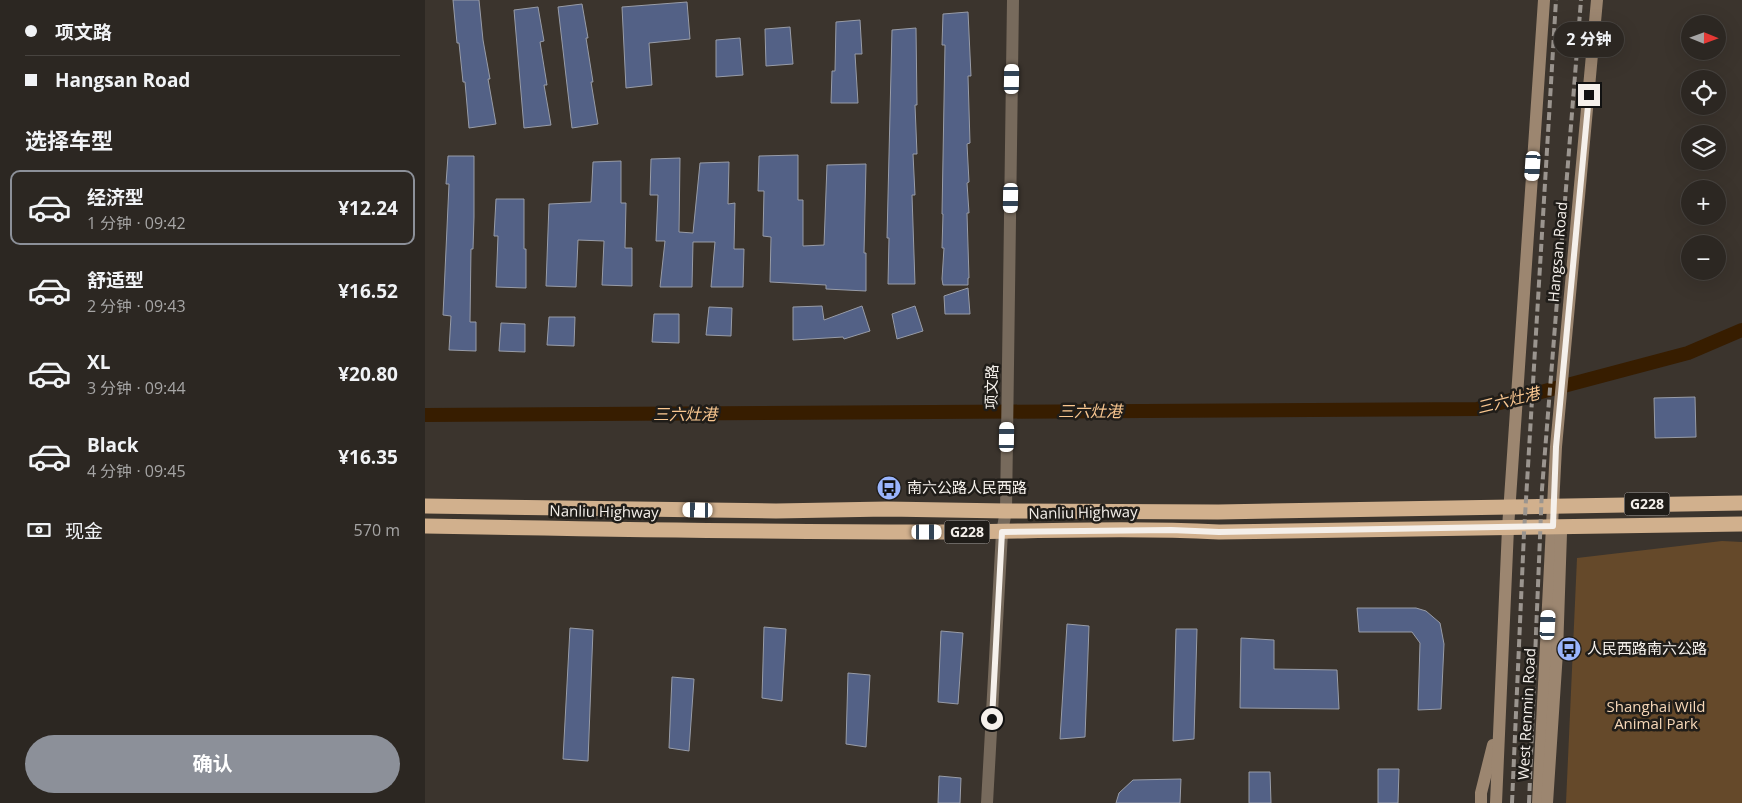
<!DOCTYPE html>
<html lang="zh">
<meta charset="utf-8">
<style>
:root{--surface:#2c2722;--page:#342f2a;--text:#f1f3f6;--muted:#a6a5a5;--line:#484440;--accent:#8c9099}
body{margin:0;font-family:"Open Sans","Noto Sans SC",sans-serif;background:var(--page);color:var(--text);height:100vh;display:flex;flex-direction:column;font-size:19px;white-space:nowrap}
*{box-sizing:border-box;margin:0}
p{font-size:16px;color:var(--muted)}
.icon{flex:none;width:28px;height:28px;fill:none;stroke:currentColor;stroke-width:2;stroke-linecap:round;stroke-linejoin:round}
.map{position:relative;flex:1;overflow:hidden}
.sheet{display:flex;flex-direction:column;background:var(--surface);width:425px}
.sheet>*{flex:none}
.banner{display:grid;align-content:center;height:110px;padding:0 25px;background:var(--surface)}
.needle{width:32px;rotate:91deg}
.fabs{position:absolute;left:1256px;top:15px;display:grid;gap:10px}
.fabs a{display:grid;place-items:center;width:45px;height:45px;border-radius:50%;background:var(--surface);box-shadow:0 5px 20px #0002,0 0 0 1px var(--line);font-size:25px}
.end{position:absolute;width:22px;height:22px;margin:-11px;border:6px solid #f5f0eb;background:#111;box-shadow:0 0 0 2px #111}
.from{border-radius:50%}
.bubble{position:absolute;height:35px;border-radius:18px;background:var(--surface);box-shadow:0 5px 20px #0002,0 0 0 1px var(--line);font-size:16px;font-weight:700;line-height:35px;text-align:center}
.car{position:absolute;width:15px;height:30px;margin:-15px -8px;border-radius:6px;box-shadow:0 0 4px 1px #0007;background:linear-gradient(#fff 24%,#345 0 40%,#fff 0 76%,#345 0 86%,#fff 0)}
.banner b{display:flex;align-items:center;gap:18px;height:48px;font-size:19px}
.banner b+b{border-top:1px solid var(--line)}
.banner i{width:12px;height:12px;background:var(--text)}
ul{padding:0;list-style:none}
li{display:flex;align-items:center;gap:15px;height:75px;margin:0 10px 8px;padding:0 15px;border:2px solid transparent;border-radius:10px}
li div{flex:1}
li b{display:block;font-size:19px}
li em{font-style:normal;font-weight:700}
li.active{border-color:var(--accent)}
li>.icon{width:45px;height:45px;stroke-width:1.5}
h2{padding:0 25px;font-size:22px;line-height:60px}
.pay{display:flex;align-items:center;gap:12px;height:55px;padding:0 25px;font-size:19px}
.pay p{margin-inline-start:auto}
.primary-button{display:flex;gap:10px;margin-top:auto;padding:10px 25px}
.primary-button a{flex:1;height:58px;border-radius:30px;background:var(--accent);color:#fff;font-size:20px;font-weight:700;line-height:58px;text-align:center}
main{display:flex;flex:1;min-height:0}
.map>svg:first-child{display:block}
</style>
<main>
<section class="sheet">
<div class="banner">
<b><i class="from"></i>项文路</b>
<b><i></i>Hangsan Road</b>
</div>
<h2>选择车型</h2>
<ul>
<li class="active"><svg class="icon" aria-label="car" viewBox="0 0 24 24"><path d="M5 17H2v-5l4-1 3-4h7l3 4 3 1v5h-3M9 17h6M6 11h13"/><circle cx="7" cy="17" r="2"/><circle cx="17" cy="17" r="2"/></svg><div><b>经济型</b><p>1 分钟 · 09:42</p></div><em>¥12.24</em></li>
<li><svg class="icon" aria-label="car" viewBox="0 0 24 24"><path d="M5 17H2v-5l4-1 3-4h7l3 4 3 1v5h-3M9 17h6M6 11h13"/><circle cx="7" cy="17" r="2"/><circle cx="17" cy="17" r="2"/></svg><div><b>舒适型</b><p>2 分钟 · 09:43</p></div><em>¥16.52</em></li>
<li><svg class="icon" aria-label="car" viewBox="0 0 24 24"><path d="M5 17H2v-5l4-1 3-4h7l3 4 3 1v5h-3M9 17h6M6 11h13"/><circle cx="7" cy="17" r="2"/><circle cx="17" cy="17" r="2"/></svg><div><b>XL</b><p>3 分钟 · 09:44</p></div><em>¥20.80</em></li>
<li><svg class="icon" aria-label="car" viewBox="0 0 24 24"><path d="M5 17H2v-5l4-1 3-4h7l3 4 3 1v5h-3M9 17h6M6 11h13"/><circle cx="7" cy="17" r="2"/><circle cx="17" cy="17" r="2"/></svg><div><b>Black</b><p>4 分钟 · 09:45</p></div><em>¥16.35</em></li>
</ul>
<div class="pay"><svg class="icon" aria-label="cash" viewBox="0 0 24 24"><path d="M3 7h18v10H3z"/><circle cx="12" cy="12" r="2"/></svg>现金<p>570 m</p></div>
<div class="primary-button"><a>确认</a></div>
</section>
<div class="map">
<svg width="1317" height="803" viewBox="0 0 1317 803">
<rect width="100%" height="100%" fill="#3b342d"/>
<polygon fill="#65492a" points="1297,541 1317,542 1317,803 1141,803 1152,558"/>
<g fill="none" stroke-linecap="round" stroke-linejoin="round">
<polyline stroke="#371d00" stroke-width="14" points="0,415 1052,409 1263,353 1317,330"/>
</g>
<g fill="#536186" stroke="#989ca7">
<polygon points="28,0 54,0 58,40 65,79 63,79 71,124 44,128 40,82 38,82 34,43 32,43"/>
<polygon points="262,2 265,39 224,43 227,85 201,88 197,7"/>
<polygon points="157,4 163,38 161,38 168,82 166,82 173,124 147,128 133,7"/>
<polygon points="113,7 119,41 115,42 122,85 119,85 126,125 99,128 89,10"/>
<polygon points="543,12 546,76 543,76 545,143 542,144 544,182 542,183 544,213 542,213 544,278 543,278 543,285 518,285 517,279 519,248 517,248 518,214 517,214 520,45 517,45 518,14"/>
<polygon points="435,20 437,54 430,54 433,103 406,103 407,71 410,71 411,22"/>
<polygon points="365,27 368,64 341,66 340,29"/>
<polygon points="491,28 492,105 490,105 492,154 488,154 490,195 487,195 490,284 463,284 464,238 462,238 467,30"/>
<polygon points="315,38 318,75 291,77 291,40"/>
<polygon points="373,155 373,200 378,200 378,246 399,245 402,165 441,164 439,253 441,253 441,291 401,289 401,285 345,282 346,237 338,236 339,191 333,191 334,156"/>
<polygon points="23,156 49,156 49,217 48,249 46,249 45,322 51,322 51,351 24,350 26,316 18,315 24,184 21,184"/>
<polygon points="255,158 254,232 268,233 275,163 304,162 303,204 310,203 309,249 319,249 318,287 286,287 290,242 268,242 267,287 235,287 240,241 231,241 233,195 225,195 226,159"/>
<polygon points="196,161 196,203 201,203 200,248 207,248 207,286 177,285 179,241 153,240 151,287 121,286 124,204 166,202 168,162"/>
<polygon points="71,199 99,199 99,249 101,249 101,288 71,287 73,236 69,236"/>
<polygon points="543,288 545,314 520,314 519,296"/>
<polygon points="397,306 399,320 437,306 445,331 419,339 418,337 368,340 368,307"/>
<polygon points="490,306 498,331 472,339 467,314"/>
<polygon points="284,307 307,308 306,336 281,335"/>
<polygon points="229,314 254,314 254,343 227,342"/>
<polygon points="124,317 150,317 149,346 122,345"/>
<polygon points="76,323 100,324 100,352 74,351"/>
<polygon points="1270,397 1271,437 1230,438 1229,398"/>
<polygon points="932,608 991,608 1001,611 1015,623 1019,644 1016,709 993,710 995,643 987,632 934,632"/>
<polygon points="642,624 664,626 660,737 635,739"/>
<polygon points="339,627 361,629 357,701 337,698"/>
<polygon points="145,628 168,630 163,761 138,759"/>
<polygon points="751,629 772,629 769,739 748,741"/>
<polygon points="516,631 538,633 533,704 513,702"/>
<polygon points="816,638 849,640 849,669 912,670 914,709 815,708"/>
<polygon points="423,673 445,675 441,747 421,744"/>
<polygon points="247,677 269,679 264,751 244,748"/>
<polygon points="953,769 974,769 973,803 953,803"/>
<polygon points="824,772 845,772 846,803 824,803"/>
<polygon points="514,776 536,778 535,803 513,803"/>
<polygon points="756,779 755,803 691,803 694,793 708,780"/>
</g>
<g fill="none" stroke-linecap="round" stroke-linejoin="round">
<polyline stroke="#776a5c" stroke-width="12" points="562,803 577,532 581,511 588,0"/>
<g stroke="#9c8670" stroke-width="12">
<polyline points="1056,803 1056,793 1068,745"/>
<polyline points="1071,803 1083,528 1119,0"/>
<polyline points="1113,803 1131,447 1172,0"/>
<polyline points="1122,803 1132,652 1136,533"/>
</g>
<g stroke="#d1b08d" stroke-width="15">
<polyline points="0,506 351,511 462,509 581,511 793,512 1317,503"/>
<path d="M0,526C166,529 332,532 499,532C597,532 696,527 794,532L1317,524"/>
</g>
<g stroke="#9b958f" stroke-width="4" stroke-dasharray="8 4" stroke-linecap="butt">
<polyline points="1087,803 1099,533 1131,0"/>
<polyline points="1104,803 1117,489 1156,0"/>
</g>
</g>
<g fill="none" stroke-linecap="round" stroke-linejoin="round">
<polyline stroke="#f5f0eb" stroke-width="6" points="567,719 577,532 746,530 794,532 1128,526 1131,447 1164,95"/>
</g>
<defs>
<symbol id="bus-disc" viewBox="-11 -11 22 22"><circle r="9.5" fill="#9ab5fd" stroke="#201d19"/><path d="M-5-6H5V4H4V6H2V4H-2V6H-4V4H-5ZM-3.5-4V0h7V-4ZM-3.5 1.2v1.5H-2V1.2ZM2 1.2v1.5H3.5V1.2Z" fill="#111"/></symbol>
</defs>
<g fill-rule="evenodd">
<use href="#bus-disc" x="450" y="474" width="28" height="28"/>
<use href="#bus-disc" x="1130" y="635" width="28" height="28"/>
</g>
<g text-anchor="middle" stroke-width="5" stroke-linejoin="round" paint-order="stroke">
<g fill="#201d19" stroke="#b5b1ac" stroke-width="1">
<rect x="1199.5" y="492.5" width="45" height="23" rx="4"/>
<rect x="519.5" y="520.5" width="45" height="23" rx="4"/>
</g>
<g font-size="14" font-weight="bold" fill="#f5f0eb">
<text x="1222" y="509">G228</text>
<text x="542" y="537">G228</text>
</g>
<g font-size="15" fill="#f5f0eb" stroke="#201d19">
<text transform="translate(1133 252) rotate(-85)" y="5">Hangsan Road</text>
<text transform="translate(567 387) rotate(-89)" y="5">项文路</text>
<text transform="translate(179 512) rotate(1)" y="5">Nanliu Highway</text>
<text transform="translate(658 513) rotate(-1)" y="5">Nanliu Highway</text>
<text transform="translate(1102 714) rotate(-87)" y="5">West Renmin Road</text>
</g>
<g font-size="15" fill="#f5f0eb" stroke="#201d19" text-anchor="start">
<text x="482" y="493">南六公路人民西路</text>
<text x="1162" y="654">人民西路南六公路</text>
</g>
<g font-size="15" fill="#f7d8b8" stroke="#201d19">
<text x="1231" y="712">Shanghai Wild<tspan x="1231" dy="17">Animal Park</tspan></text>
</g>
<g font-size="16" font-style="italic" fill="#fac790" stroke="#201d19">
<text transform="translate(1083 400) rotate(-14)" y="6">三六灶港</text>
<text x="665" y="417">三六灶港</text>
<text x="260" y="420">三六灶港</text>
</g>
</g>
</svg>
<div class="fabs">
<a><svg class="needle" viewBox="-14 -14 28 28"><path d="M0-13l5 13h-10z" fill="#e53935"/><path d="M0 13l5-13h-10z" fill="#a6a5a5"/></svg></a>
<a><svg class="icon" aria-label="locate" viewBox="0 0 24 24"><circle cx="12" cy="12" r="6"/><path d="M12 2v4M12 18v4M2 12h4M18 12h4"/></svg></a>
<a><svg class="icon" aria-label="layers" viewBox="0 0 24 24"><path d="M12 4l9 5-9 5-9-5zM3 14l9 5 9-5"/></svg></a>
<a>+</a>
<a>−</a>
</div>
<i class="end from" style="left:567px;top:719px"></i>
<i class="end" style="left:1164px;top:95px"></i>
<div class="bubble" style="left:1129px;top:22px;width:70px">2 分钟</div>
<i class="car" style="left:587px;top:79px;rotate:1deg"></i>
<i class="car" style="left:1108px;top:166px;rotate:184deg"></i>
<i class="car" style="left:586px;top:198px;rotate:181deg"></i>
<i class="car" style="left:582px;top:437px;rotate:1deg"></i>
<i class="car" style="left:273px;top:510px;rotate:271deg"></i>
<i class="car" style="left:502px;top:532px;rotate:90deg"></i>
<i class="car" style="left:1123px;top:625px;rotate:3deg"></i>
</div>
</main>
